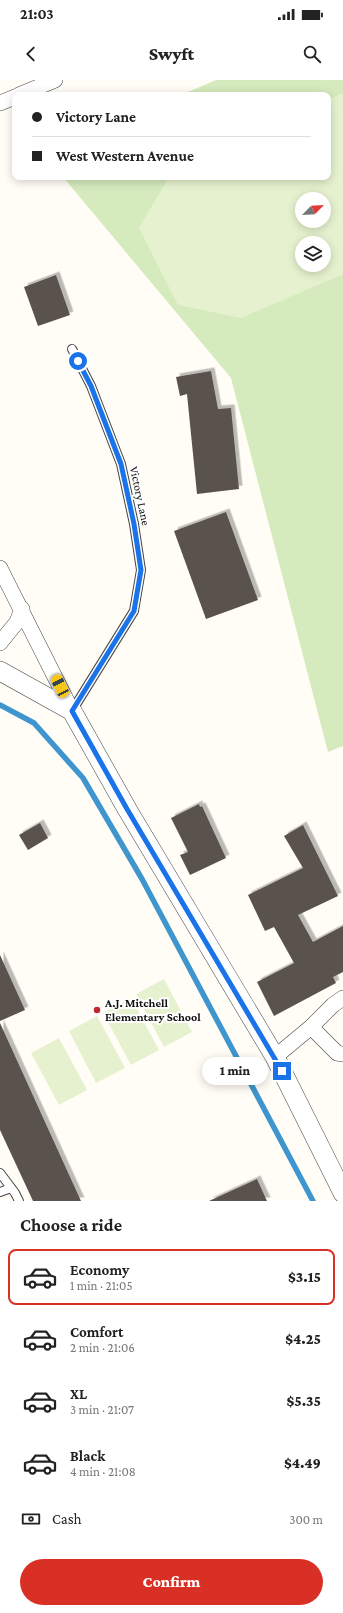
<!DOCTYPE html>
<meta charset="utf-8">
<style>
:root{--surface:#fff;--page:#f6f6f6;--text:#222;--muted:#767676;--line:#e0e0e0;--accent:#d93025}
body{margin:0;font-family:"Crimson Pro",serif;background:var(--page);color:var(--text);height:100vh;display:flex;flex-direction:column;font-size:15px;white-space:nowrap}
*{box-sizing:border-box;margin:0}
p{font-size:13px;color:var(--muted)}
.icon{flex:none;width:22px;height:22px;fill:none;stroke:currentColor;stroke-width:2;stroke-linecap:round;stroke-linejoin:round}
.map{position:relative;height:1121px;overflow:hidden}
.side{display:flex;flex-direction:column;background:var(--surface);flex:1}
.side>*{flex:none}
.top-card{position:absolute;left:12px;top:12px;width:319px;height:88px;border-radius:8px;box-shadow:0 2px 10px #0003;display:grid;align-content:center;height:88px;padding:0 20px;background:var(--surface)}
.needle{width:26px;rotate:66deg}
.buttons{position:absolute;left:295px;top:112px;display:grid;gap:8px}
.buttons a{display:grid;place-items:center;width:36px;height:36px;border-radius:50%;background:var(--surface);box-shadow:0 2px 10px #0003;font-size:20px}
.end{position:absolute;width:18px;height:18px;margin:-9px;border:5px solid #1a73e8;background:#fff;box-shadow:0 0 0 2px #fff}
.from{border-radius:50%}
.bubble{position:absolute;height:28px;border-radius:14px;background:var(--surface);box-shadow:0 2px 10px #0003;font-size:13px;font-weight:800;line-height:28px;text-align:center}
.car{position:absolute;width:12px;height:24px;margin:-12px -6px;border-radius:5px;box-shadow:0 0 3px 1px #0007;background:linear-gradient(#f5c518 24%,#345 0 40%,#f5c518 0 76%,#345 0 86%,#f5c518 0)}
.top-card b{display:flex;align-items:center;gap:14px;height:38px;font-size:15px}
.top-card b+b{border-top:1px solid var(--line)}
.top-card i{width:10px;height:10px;background:var(--text)}
ul{padding:0;list-style:none}
li{display:flex;align-items:center;gap:12px;height:56px;margin:0 8px 6px;padding:0 12px;border:2px solid transparent;border-radius:8px}
li div{flex:1}
li b{display:block;font-size:15px}
li em{font-style:normal;font-weight:800}
li.active{border-color:var(--accent)}
li>.icon{width:36px;height:36px;stroke-width:1.5}
h2{padding:0 20px;font-size:18px;line-height:48px}
.pay{display:flex;align-items:center;gap:10px;height:44px;padding:0 20px;font-size:15px}
.pay p{margin-inline-start:auto}
.cta{display:flex;gap:8px;margin-top:auto;padding:8px 20px}
.cta a{flex:1;height:46px;border-radius:24px;background:var(--accent);color:#fff;font-size:16px;font-weight:800;line-height:46px;text-align:center}
.status{display:flex;justify-content:space-between;align-items:center;height:28px;padding:0 20px;background:var(--surface);direction:ltr}
.status svg{height:11px;fill:currentColor}
header{display:flex;justify-content:space-between;align-items:center;height:52px;padding:0 20px;background:var(--surface);font-size:18px;font-weight:800}
.map>svg:first-child{display:block}
</style>
<div class="status"><b>21:03</b><svg viewBox="0 0 49 12"><path d="M0 12V9h3v3zM5 12V6h3v6zM10 12V3h3v9zM15 12V0h3v12zM26 1h20v11H26zM47 4h2v5h-2z"/></svg></div>
<header><svg class="icon" aria-label="back" viewBox="0 0 24 24"><path d="M15 5l-7 7 7 7"/></svg>Swyft<svg class="icon" aria-label="search" viewBox="0 0 24 24"><circle cx="10" cy="10" r="6"/><path d="M15 15l6 6"/></svg></header>
<div class="map">
<svg width="343" height="1121" viewBox="0 0 343 1121">
<defs>
<filter id="shadow"><feDropShadow dx="3.5" dy="-3.5" stdDeviation="0" flood-color="#0004"/></filter>
</defs>
<rect width="100%" height="100%" fill="#fffdf5"/>
<path fill="#d5ebbd" fill-rule="evenodd" d="M216,0H343V666L328,672L231,298L63,97H328V15H181ZM302,119H324V141H302ZM302,163H324V185H302Z"/>
<g fill="#e6f2cf" fill-rule="evenodd">
<path d="M343,13V194L241,238L178,225L139,148L169,97H328V20ZM302,119H324V141H302ZM302,163H324V185H302Z"/>
<polygon points="164,899 192,952 164,967 136,914"/>
<polygon points="131,918 159,970 131,985 103,933"/>
<polygon points="97,936 125,988 96,1003 69,951"/>
<polygon points="59,958 87,1010 59,1025 31,973"/>
</g>
<g fill="none" stroke-linecap="round" stroke-linejoin="round">
<polyline stroke="#3f96cf" stroke-width="5.5" points="0,625 34,643 83,698 142,799 313,1121"/>
</g>
<g fill="#5a524d" filter="url(#shadow)">
<polygon points="56,195 70,235 38,246 24,207"/>
<polygon points="211,291 218,329 231,328 239,409 197,414 187,314 180,316 176,297"/>
<polygon points="226,432 258,520 206,539 174,451"/>
<polygon points="199,724 200,727 202,726 226,778 190,795 180,775 188,772 171,738"/>
<polygon points="40,743 48,758 28,770 19,755"/>
<polygon points="303,745 338,816 298,835 313,862 343,846 343,892 333,897 336,903 274,936 257,902 294,883 274,847 265,851 248,815 303,788 284,756"/>
<polygon points="0,875 25,930 0,941"/>
<polygon points="0,943 45,1042 81,1121 33,1121 0,1050"/>
<polygon points="257,1099 267,1121 209,1121"/>
</g>
<g fill="none" stroke-linecap="round" stroke-linejoin="round">
<defs>
<g id="service">
<polyline points="72,269 91,306 121,384 134,444 141,490 134,531 72,631"/>
<polyline points="0,1093 15,1113 19,1121"/>
<polyline points="0,1112 11,1108"/>
</g>
<g id="minor">
<polyline points="19,15 55,0"/>
<polyline points="0,23 15,17"/>
<polyline points="0,488 72,631"/>
<polyline points="0,563 17,542 22,529"/>
<polyline points="311,947 337,973 343,974"/>
<polyline points="275,977 311,947 333,925 343,918"/>
</g>
<polyline id="tertiary" points="0,591 72,631 127,729 275,977 343,1113"/>
</defs>
<use href="#service" stroke="#444" stroke-width="10"/>
<use href="#minor" stroke="#444" stroke-width="16"/>
<use href="#tertiary" stroke="#444" stroke-width="20"/>
<use href="#service" stroke="#fff" stroke-width="8"/>
<use href="#minor" stroke="#fff" stroke-width="15"/>
<use href="#tertiary" stroke="#fff" stroke-width="19"/>
</g>
<g fill="none" stroke-linecap="round" stroke-linejoin="round">
<polyline stroke="#1a73e8" stroke-width="5" points="78,281 91,306 121,384 134,444 141,490 134,531 72,631 127,729 282,991"/>
</g>
<circle fill="#c4262e" stroke="#fff" stroke-width="1.5" cx="97" cy="930" r="4"/>
<g text-anchor="middle" stroke-width="4" stroke-linejoin="round" paint-order="stroke">
<g font-size="12" fill="#111" stroke="#fff">
<text transform="translate(140 416) rotate(78)" y="4">Victory Lane</text>
</g>
<g font-size="12" font-weight="bold" fill="#111" stroke="#fff" text-anchor="start">
<text x="105" y="927">A.J. Mitchell<tspan x="105" dy="14">Elementary School</tspan></text>
</g>
</g>
</svg>
<div class="buttons">
<a><svg class="needle" viewBox="-14 -14 28 28"><path d="M0-13l5 13h-10z" fill="#e53935"/><path d="M0 13l5-13h-10z" fill="#767676"/></svg></a>
<a><svg class="icon" aria-label="layers" viewBox="0 0 24 24"><path d="M12 4l9 5-9 5-9-5zM3 14l9 5 9-5"/></svg></a>
</div>
<i class="end from" style="left:78px;top:281px"></i>
<i class="end" style="left:282px;top:991px"></i>
<div class="bubble" style="left:202px;top:977px;width:66px">1 min</div>
<i class="car" style="left:60px;top:606px;rotate:334deg"></i>
<div class="top-card">
<b><i class="from"></i>Victory Lane</b>
<b><i></i>West Western Avenue</b>
</div>
</div>
<section class="side">
<h2>Choose a ride</h2>
<ul>
<li class="active"><svg class="icon" aria-label="car" viewBox="0 0 24 24"><path d="M5 17H2v-5l4-1 3-4h7l3 4 3 1v5h-3M9 17h6M6 11h13"/><circle cx="7" cy="17" r="2"/><circle cx="17" cy="17" r="2"/></svg><div><b>Economy</b><p>1 min · 21:05</p></div><em>$3.15</em></li>
<li><svg class="icon" aria-label="car" viewBox="0 0 24 24"><path d="M5 17H2v-5l4-1 3-4h7l3 4 3 1v5h-3M9 17h6M6 11h13"/><circle cx="7" cy="17" r="2"/><circle cx="17" cy="17" r="2"/></svg><div><b>Comfort</b><p>2 min · 21:06</p></div><em>$4.25</em></li>
<li><svg class="icon" aria-label="car" viewBox="0 0 24 24"><path d="M5 17H2v-5l4-1 3-4h7l3 4 3 1v5h-3M9 17h6M6 11h13"/><circle cx="7" cy="17" r="2"/><circle cx="17" cy="17" r="2"/></svg><div><b>XL</b><p>3 min · 21:07</p></div><em>$5.35</em></li>
<li><svg class="icon" aria-label="car" viewBox="0 0 24 24"><path d="M5 17H2v-5l4-1 3-4h7l3 4 3 1v5h-3M9 17h6M6 11h13"/><circle cx="7" cy="17" r="2"/><circle cx="17" cy="17" r="2"/></svg><div><b>Black</b><p>4 min · 21:08</p></div><em>$4.49</em></li>
</ul>
<div class="pay"><svg class="icon" aria-label="cash" viewBox="0 0 24 24"><path d="M3 7h18v10H3z"/><circle cx="12" cy="12" r="2"/></svg>Cash<p>300 m</p></div>
<div class="cta"><a>Confirm</a></div>
</section>
